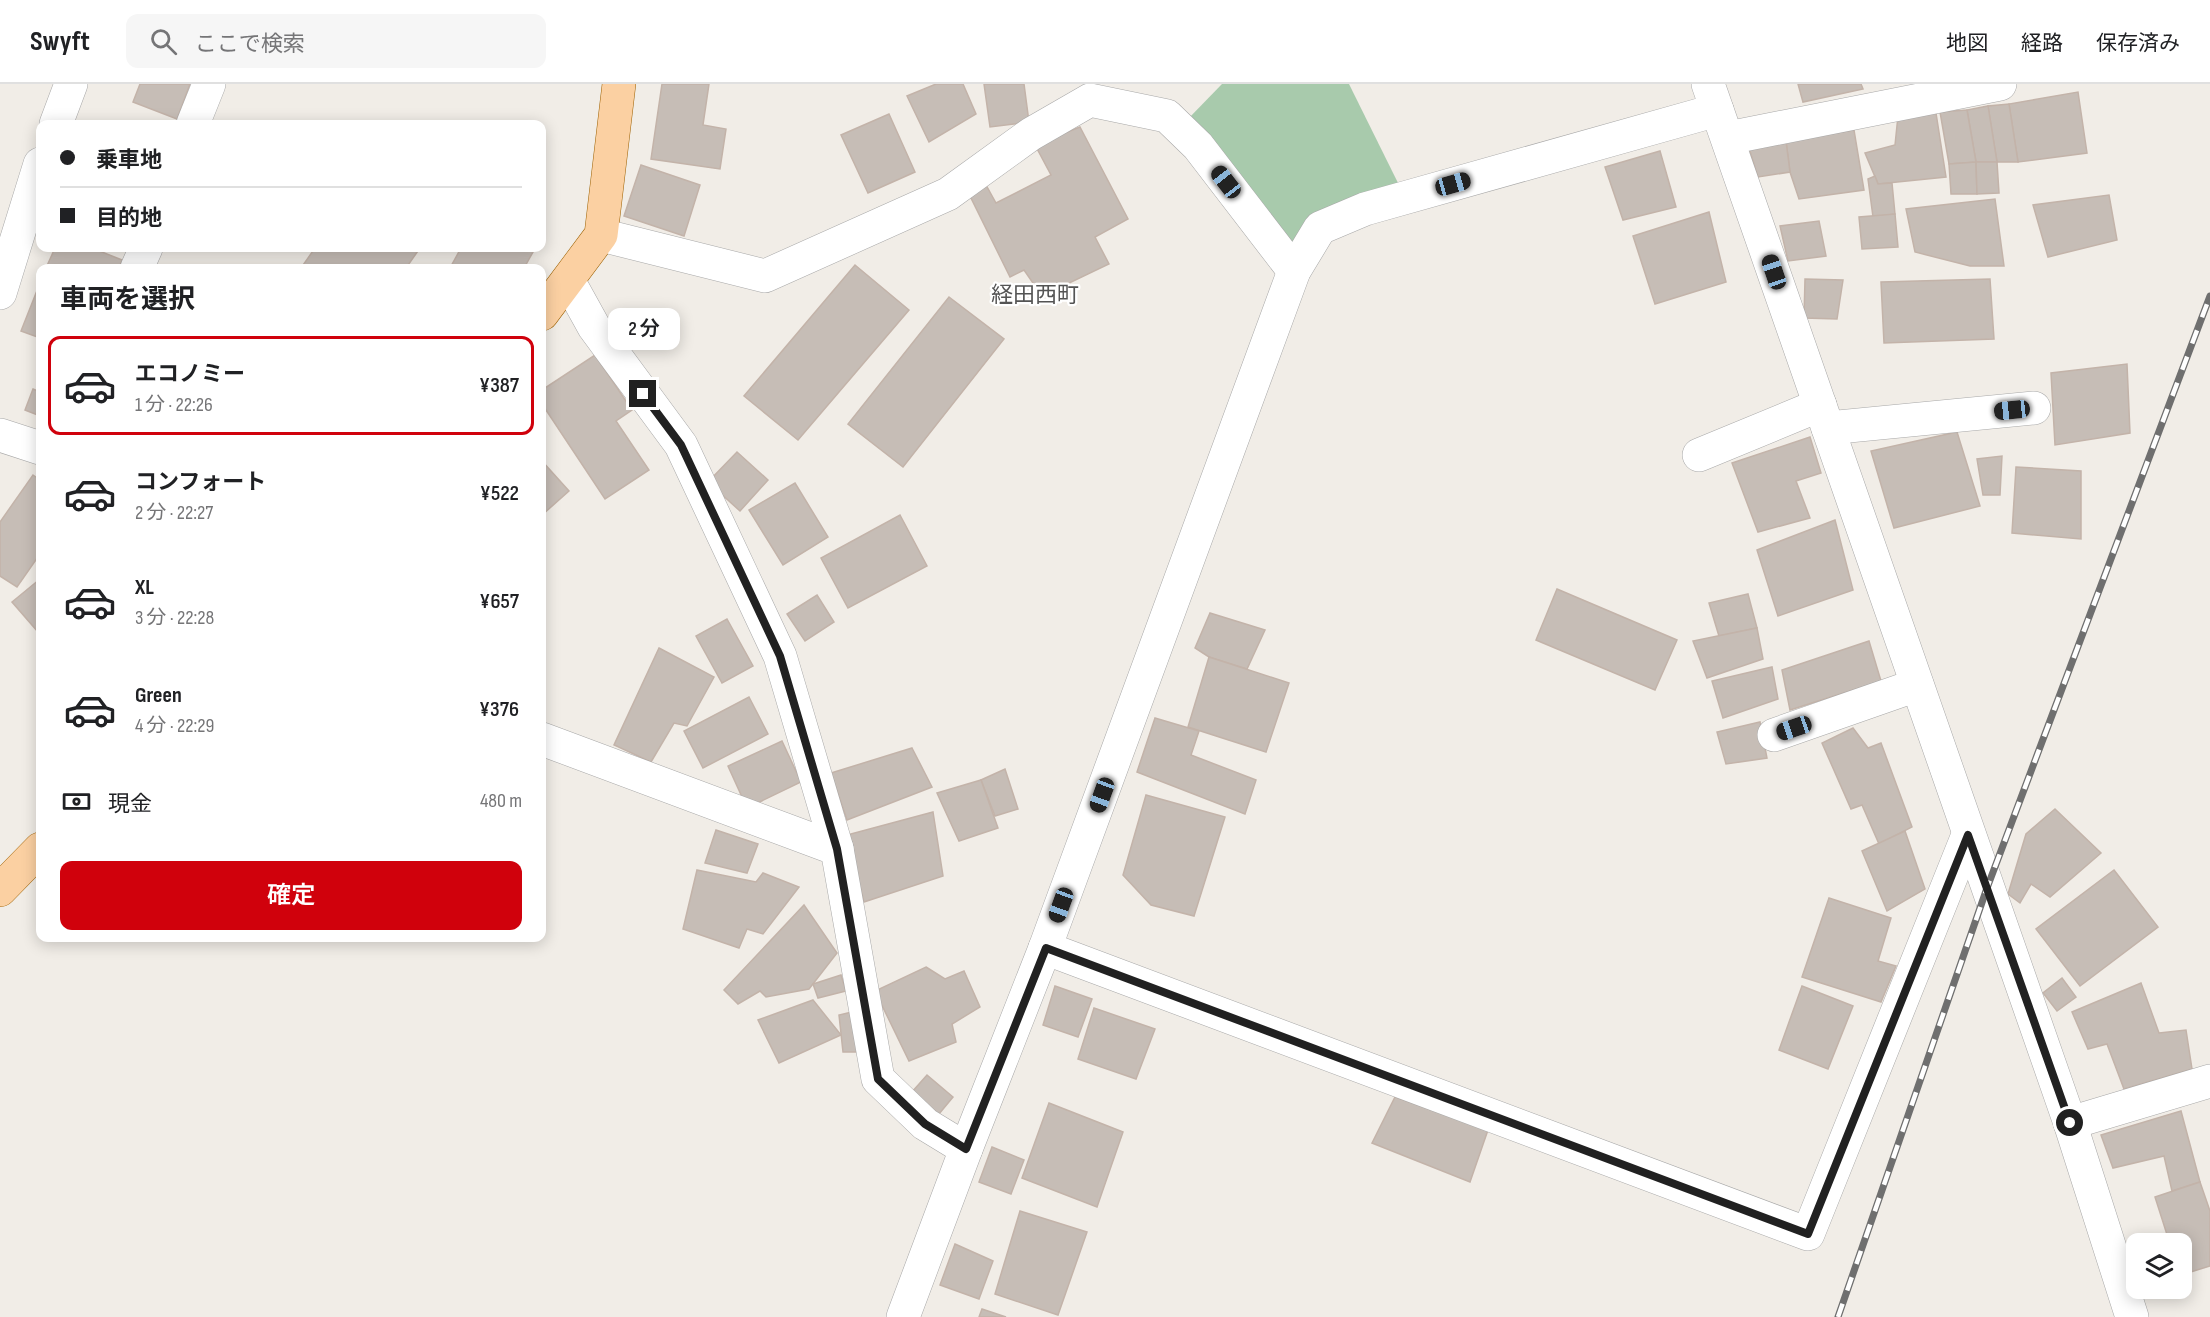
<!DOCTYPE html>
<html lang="ja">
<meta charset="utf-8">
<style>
:root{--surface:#fff;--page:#f6f6f6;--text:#202124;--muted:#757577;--line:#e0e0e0;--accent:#d0010c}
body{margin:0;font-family:"Sofia Sans Condensed","Noto Sans JP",sans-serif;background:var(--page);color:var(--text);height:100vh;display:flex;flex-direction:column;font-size:22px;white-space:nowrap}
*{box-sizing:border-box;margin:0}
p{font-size:20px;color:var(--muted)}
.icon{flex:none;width:33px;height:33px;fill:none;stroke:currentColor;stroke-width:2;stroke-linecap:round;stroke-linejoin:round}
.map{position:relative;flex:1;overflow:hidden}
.details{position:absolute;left:36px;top:180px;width:510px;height:678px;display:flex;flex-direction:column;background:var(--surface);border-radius:12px;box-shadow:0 3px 15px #0003}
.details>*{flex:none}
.banner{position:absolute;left:36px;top:36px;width:510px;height:132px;border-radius:12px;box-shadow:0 3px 15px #0003;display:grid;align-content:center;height:132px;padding:0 24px;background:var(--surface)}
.buttons{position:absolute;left:2126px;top:1149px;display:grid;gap:12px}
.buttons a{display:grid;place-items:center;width:66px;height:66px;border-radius:12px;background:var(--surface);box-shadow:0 3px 15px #0003;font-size:30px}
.end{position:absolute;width:27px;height:27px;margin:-14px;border:8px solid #212121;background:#fff;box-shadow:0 0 0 3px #fff}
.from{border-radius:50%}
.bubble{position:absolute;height:42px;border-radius:12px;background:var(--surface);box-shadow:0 3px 15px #0003;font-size:20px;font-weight:600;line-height:42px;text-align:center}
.car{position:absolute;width:18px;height:36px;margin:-18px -9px;border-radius:8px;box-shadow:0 0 4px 2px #0007;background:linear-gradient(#222 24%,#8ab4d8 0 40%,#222 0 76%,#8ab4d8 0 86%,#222 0)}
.banner b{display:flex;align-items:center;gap:21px;height:57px;font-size:22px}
.banner b+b{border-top:2px solid var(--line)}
.banner i{width:15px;height:15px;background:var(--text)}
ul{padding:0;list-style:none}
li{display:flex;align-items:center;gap:18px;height:99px;margin:0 12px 9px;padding:0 12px;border:3px solid transparent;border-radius:12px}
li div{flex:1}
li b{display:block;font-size:22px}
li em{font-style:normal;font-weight:600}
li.selected{border-color:var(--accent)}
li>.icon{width:54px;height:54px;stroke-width:1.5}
h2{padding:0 24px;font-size:27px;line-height:72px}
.pay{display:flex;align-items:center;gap:15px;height:66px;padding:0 24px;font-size:22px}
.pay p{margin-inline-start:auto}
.button{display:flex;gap:12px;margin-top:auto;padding:12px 24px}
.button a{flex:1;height:69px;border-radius:12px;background:var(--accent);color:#fff;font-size:24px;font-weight:600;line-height:69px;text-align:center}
header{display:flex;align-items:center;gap:36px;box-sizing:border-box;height:84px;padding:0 30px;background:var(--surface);border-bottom:2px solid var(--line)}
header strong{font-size:28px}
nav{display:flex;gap:33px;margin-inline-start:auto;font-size:21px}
.search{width:420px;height:54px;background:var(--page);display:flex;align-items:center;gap:15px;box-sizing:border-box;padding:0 21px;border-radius:12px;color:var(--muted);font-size:22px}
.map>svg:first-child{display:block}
</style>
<header>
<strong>Swyft</strong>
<div class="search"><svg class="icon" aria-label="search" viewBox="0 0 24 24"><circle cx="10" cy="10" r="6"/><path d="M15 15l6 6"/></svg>ここで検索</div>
<nav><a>地図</a><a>経路</a><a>保存済み</a></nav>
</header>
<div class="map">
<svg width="2210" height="1233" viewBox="0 0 2210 1233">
<rect width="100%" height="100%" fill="#f1ede7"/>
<polygon fill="#a8caac" points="1222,0 1349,0 1401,105 1287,165 1188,35"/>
<g fill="#c6bdb6" stroke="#c3b3a9" stroke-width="1.5">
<polygon points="140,0 190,0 177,35 133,18"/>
<polygon points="662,0 709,0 703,41 726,45 720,85 651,75"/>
<polygon points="936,0 963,0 976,30 929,58 907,12"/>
<polygon points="984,0 1024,0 1029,38 990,43"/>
<polygon points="1798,0 1861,0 1863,5 1803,18"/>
<polygon points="2078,8 2087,69 2018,78 2009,20"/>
<polygon points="2009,20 2018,78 1997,78 1988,22"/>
<polygon points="1988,22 1997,78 1976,78 1967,26"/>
<polygon points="1967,26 1976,78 1949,80 1940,28"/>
<polygon points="1936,29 1946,93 1878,100 1865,69 1895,61 1898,32"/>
<polygon points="889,30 915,88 868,109 841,51"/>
<polygon points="1080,43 1128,135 1095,153 1109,180 1042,212 1024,186 1010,193 969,110 986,101 996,119 1051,91 1035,61"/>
<polygon points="1854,46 1864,106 1799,115 1790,88 1786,57"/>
<polygon points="1786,57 1790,88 1758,93 1749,64"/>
<polygon points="1660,67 1676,123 1623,136 1605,83"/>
<polygon points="1976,78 1977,110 1951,110 1949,80"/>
<polygon points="1976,78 1997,78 1999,109 1977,110"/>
<polygon points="641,81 700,101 684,152 624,132"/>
<polygon points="1875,92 1878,100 1892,99 1895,130 1873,133 1868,95"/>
<polygon points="2109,111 2117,156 2048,173 2033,121"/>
<polygon points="1995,115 2004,182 1970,182 1915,168 1906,125"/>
<polygon points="1709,128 1726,198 1655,220 1633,152"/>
<polygon points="1895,130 1898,163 1862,165 1859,133"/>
<polygon points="1819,137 1826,172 1788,177 1780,142"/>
<polygon points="55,164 92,164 122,176 119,184 46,184"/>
<polygon points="315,164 420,164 406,184 301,184"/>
<polygon points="461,164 525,164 533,168 524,184 450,184"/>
<polygon points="855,181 909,226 798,356 744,312"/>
<polygon points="1805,195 1843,196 1837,235 1804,234"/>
<polygon points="1990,195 1994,255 1884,259 1881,198"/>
<polygon points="40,199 40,254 21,247"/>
<polygon points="949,213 1004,255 903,383 848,340"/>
<polygon points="595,271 632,326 616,337 649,386 605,415 542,320 542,306"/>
<polygon points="2127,280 2130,349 2055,361 2051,289"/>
<polygon points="33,305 40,308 40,332 25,326"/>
<polygon points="1957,348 1980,422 1894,444 1871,367"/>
<polygon points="1810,353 1821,389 1796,397 1810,434 1758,448 1732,379"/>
<polygon points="737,368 768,396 740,427 708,398"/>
<polygon points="2002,372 2000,411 1983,411 1977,375"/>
<polygon points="542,377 569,407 542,431"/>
<polygon points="2016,383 2081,387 2081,455 2012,449"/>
<polygon points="33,391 40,396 40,470 17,503 0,492 0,438"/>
<polygon points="795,399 828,453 783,481 749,426"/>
<polygon points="900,431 927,482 848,524 821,474"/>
<polygon points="1835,436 1853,506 1778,532 1757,466"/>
<polygon points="40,495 40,545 38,548 12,518"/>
<polygon points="1557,505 1677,556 1655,606 1536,556"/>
<polygon points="1748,510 1757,544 1719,552 1709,519"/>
<polygon points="817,511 834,538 805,557 787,530"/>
<polygon points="1210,529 1265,546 1247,585 1209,573 1195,564"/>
<polygon points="727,535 753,582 722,599 696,552"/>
<polygon points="1757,544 1763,575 1707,594 1693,557"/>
<polygon points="1869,557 1881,597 1790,626 1782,586"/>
<polygon points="659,564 714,593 687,642 674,639 651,678 614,661"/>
<polygon points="1209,573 1289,599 1266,668 1188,643"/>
<polygon points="1772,583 1778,615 1723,634 1712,597"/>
<polygon points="749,613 768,650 703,684 684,647"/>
<polygon points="1155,634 1199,647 1191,671 1256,696 1245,730 1137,688"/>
<polygon points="1760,638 1767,674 1726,680 1717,648"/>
<polygon points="1853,644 1868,664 1881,659 1912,743 1879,760 1862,721 1851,725 1822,659"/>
<polygon points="782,657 801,698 747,724 728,682"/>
<polygon points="912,664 932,703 847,736 831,689"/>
<polygon points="1005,685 1018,725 995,732 981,696"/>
<polygon points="981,696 998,744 959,757 937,709"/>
<polygon points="1146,711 1225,733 1194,832 1151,821 1123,791"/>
<polygon points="2055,725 2101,769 2050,813 2031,800 2020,819 2008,810 2026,750"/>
<polygon points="933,728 943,792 864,818 847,751"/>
<polygon points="716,746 758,760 747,789 705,779"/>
<polygon points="1905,747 1925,805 1887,827 1862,767"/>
<polygon points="697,786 756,798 763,789 799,803 763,850 747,845 739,864 683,845"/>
<polygon points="2114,786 2158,843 2080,902 2036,845"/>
<polygon points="1829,814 1891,834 1878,877 1896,882 1881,918 1802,893"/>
<polygon points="804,821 837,869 809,905 766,913 760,907 738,920 724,906"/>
<polygon points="926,883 945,895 964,887 980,923 952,940 956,958 909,977 875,907"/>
<polygon points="841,891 846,907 818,914 813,900"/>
<polygon points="2062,894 2076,913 2057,927 2043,909"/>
<polygon points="2141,899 2159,949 2186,946 2192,985 2124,1005 2107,960 2088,965 2072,928"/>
<polygon points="1055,902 1092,915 1078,953 1043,941"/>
<polygon points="1802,902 1853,922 1828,985 1779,966"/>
<polygon points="813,916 841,951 779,979 758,936"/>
<polygon points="1094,924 1155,945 1136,995 1078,975"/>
<polygon points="852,928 858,968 843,968 839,931"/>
<polygon points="927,991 953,1013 939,1030 912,1008"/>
<polygon points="1395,1013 1488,1046 1470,1098 1372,1059"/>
<polygon points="1049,1019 1123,1048 1097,1123 1022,1094"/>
<polygon points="2181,1027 2200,1098 2172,1107 2164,1072 2113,1084 2101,1051"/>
<polygon points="992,1063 1024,1076 1011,1110 979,1098"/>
<polygon points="2200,1098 2210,1127 2210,1182 2181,1191 2181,1160 2170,1160 2155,1113"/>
<polygon points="1020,1127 1087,1148 1058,1231 995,1210"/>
<polygon points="955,1160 993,1177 979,1215 940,1201"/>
<polygon points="982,1225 1006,1233 979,1233"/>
</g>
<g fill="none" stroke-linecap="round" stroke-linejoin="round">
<defs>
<g id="minor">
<polyline points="1708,0 2070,1039 2132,1233"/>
<polyline points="193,40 209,0"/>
<polyline points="1728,54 2000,0"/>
<polyline points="601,151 765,192 948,110 1031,50 1090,16 1167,32 1198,62 1294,187"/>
<polyline points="137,184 146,164"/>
<polyline points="568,196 594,243 681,361 780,572 837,765"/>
<polyline points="1828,344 2034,324"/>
<polyline points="0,351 40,364"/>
<polyline points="1699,371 1820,321"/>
<polyline points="1774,651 1917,601"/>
<polyline points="542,655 837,765 878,995 925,1040 966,1065"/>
<polyline points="1045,864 1294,187 1320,144 1365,125 1717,26"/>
<polyline points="2070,1039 2210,997"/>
<polyline points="903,1233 966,1065 1045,864 1808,1150 1968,751"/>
</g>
<g id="tertiary">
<polyline points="56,40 71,0"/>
<polyline points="0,209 40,80"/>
</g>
<g id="primary">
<polyline points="542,230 601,151 619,0"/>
<polyline points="0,806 40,765"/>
</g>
</defs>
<use href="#minor" stroke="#a8a8a8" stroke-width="34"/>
<use href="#tertiary" stroke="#a8a8a8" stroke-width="34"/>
<use href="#primary" stroke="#9c6001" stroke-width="34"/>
<use href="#minor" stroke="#fff" stroke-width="33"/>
<use href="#tertiary" stroke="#fff" stroke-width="33"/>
<use href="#primary" stroke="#fbd0a2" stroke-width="33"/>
<defs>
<polyline id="rail" points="1838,1233 1987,804 2210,212"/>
</defs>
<use href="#rail" stroke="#6f6f6f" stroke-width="7"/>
<use href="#rail" stroke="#fff" stroke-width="4.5" stroke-dasharray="14" stroke-linecap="butt"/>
</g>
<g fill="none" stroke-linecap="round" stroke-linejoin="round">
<polyline stroke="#212121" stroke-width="8" points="643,310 681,361 780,572 837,765 878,995 925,1040 966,1065 1046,864 1808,1150 1968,751 2070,1039"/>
</g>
<g text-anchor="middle" stroke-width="4.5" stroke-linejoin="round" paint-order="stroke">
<g font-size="22" fill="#545454" stroke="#fff">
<text x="1035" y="218">経田西町</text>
</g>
</g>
</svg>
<div class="buttons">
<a><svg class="icon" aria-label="layers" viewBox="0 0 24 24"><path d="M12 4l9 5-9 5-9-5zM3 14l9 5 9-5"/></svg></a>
</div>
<i class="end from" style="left:2070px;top:1039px"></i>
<i class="end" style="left:643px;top:310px"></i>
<div class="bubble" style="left:608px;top:224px;width:72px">2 分</div>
<i class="car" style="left:1226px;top:98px;rotate:322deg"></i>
<i class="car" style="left:1453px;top:100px;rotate:74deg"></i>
<i class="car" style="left:1774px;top:188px;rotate:341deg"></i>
<i class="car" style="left:2012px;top:326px;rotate:264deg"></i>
<i class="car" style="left:1794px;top:644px;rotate:251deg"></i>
<i class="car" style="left:1102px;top:711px;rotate:200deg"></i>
<i class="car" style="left:1061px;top:821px;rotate:200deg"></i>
<div class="banner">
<b><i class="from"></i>乗車地</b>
<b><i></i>目的地</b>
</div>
<section class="details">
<h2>車両を選択</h2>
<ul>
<li class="selected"><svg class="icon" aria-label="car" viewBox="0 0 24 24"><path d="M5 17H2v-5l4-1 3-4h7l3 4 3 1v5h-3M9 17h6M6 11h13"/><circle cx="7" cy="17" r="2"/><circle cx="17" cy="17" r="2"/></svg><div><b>エコノミー</b><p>1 分 · 22:26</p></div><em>¥387</em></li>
<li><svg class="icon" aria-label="car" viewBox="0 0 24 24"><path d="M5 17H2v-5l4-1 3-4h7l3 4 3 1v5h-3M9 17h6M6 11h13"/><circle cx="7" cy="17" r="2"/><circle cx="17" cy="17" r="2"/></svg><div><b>コンフォート</b><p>2 分 · 22:27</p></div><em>¥522</em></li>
<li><svg class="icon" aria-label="car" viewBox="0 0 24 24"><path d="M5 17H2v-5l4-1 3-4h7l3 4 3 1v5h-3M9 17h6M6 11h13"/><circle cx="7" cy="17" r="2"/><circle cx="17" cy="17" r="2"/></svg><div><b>XL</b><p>3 分 · 22:28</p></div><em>¥657</em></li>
<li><svg class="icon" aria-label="car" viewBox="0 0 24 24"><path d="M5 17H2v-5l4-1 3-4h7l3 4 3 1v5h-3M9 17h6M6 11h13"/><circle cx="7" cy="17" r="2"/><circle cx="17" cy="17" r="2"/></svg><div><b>Green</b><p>4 分 · 22:29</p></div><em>¥376</em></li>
</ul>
<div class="pay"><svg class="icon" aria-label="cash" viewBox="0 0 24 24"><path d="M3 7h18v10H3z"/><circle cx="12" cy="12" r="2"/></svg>現金<p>480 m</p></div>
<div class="button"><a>確定</a></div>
</section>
</div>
